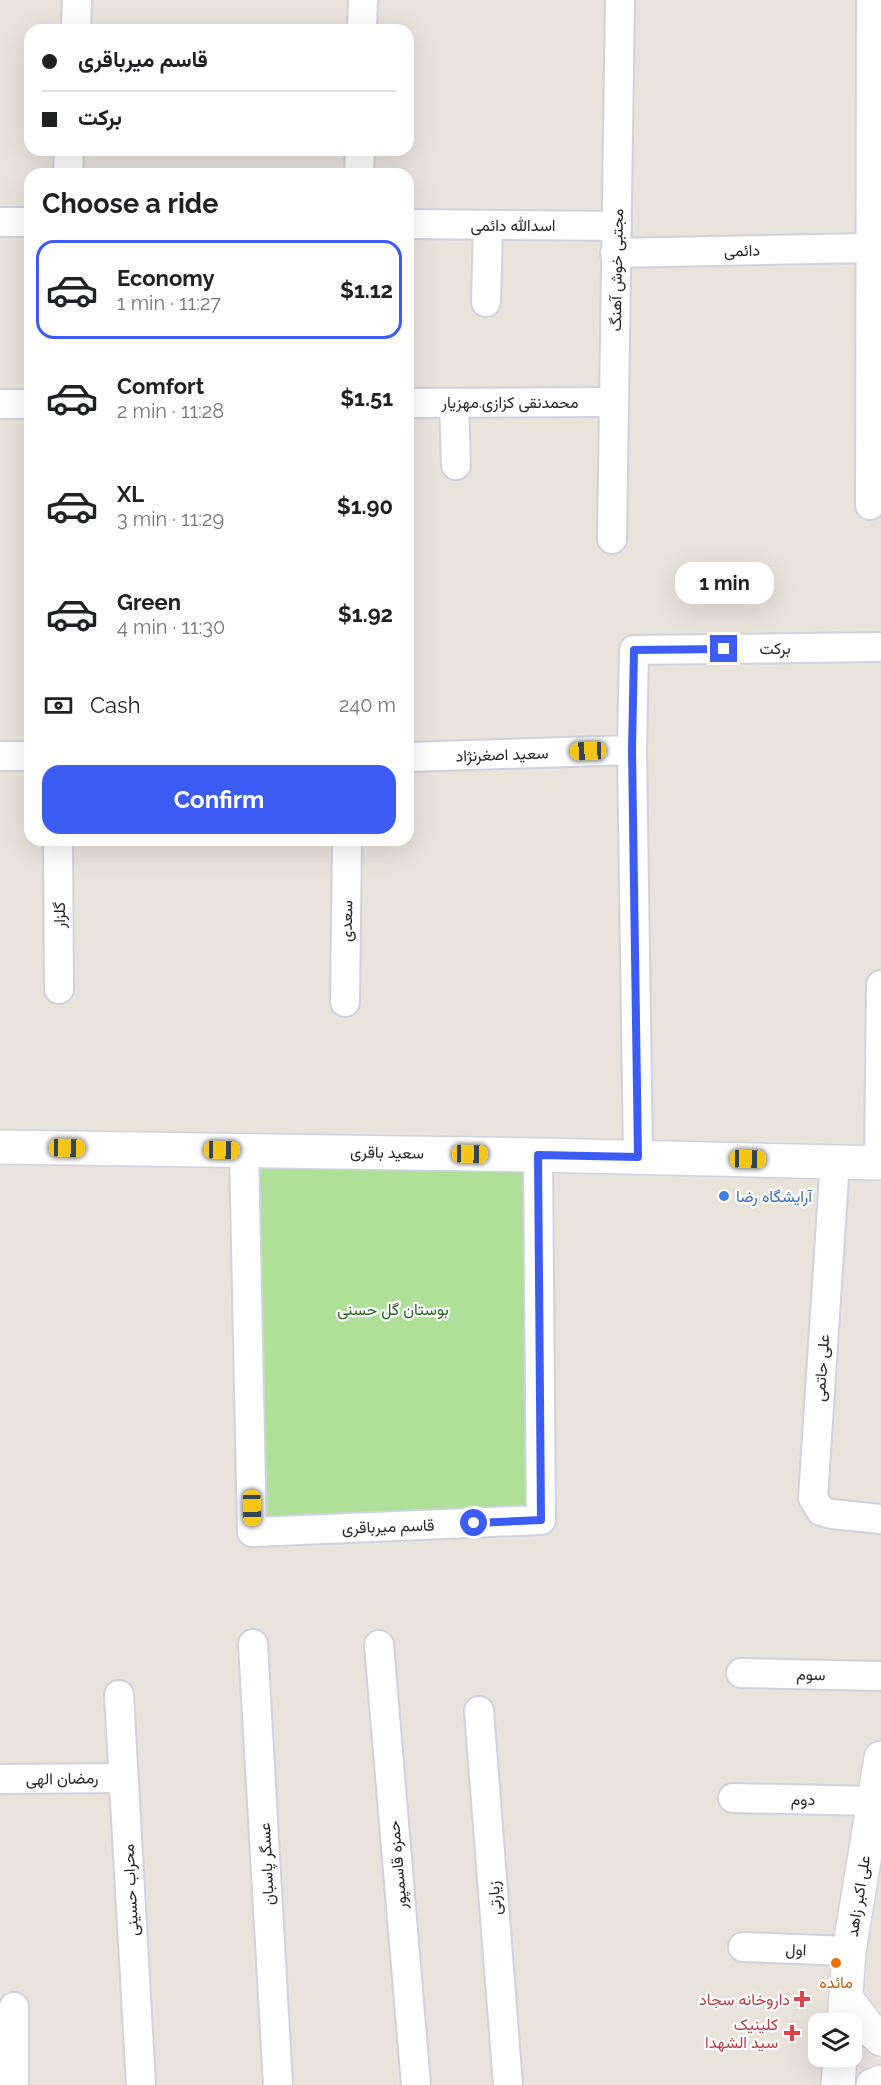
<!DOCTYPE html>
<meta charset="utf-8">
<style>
:root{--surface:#fff;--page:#f2f2f2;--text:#202124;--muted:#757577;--line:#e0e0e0;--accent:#3d5cf5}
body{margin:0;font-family:Raleway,Vazirmatn,sans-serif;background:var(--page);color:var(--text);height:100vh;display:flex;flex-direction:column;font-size:22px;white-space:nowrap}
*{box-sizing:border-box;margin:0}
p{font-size:20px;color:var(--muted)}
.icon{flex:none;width:33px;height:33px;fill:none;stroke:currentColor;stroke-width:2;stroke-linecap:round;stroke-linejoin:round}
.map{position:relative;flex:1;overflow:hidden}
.panel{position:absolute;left:24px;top:168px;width:390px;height:678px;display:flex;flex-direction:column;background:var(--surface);border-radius:18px;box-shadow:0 6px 24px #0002}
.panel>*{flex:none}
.guide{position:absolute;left:24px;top:24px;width:390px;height:132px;border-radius:18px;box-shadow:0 6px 24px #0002;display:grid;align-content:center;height:132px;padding:0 18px;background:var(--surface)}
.fabs{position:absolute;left:808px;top:2013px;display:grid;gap:12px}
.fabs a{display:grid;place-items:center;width:54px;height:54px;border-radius:12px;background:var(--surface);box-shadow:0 6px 24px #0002;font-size:30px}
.end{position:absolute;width:27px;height:27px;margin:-14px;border:8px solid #3d5cf5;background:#fff;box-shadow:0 0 0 3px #fff}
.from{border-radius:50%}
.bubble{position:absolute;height:42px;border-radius:18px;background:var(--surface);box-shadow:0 6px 24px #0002;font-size:20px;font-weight:700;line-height:42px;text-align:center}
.car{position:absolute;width:18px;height:36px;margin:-18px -9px;border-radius:8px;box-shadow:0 0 4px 2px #0007;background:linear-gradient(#f5c518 24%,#345 0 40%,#f5c518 0 76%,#345 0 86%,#f5c518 0)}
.guide b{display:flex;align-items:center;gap:21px;height:57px;font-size:22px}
.guide b+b{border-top:2px solid var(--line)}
.guide i{width:15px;height:15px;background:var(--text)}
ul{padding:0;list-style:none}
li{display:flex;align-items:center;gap:18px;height:99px;margin:0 12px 9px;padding:0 6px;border:3px solid transparent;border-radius:18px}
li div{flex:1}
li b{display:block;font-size:22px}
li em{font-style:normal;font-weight:700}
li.current{border-color:var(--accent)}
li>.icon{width:54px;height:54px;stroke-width:1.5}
h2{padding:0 18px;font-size:27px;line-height:72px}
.pay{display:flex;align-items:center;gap:15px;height:66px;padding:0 18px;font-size:22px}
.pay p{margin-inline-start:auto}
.action{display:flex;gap:12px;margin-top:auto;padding:12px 18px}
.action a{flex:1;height:69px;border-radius:18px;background:var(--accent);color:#fff;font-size:24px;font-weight:700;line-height:69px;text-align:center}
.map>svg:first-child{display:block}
</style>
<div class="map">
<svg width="881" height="2085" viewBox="0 0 881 2085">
<rect width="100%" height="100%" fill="#eae3da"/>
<polygon fill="#afe097" points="253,1159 529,1163 532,1512 259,1520"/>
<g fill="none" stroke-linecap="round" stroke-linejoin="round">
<defs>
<g id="minor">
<polyline points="76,30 77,0"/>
<polyline points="362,30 363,0"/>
<polyline points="68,174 69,150"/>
<polyline points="359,174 360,150"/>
<polyline points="0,222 30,222"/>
<polyline points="408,224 617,226"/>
<polyline points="615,253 869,248"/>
<polyline points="486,302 488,225"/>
<polyline points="408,403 613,402"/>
<polyline points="454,403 456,465"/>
<polyline points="0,404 30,404"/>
<polyline points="870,505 871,0"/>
<polyline points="612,539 620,0"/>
<polyline points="0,756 30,756"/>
<polyline points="408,757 632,750"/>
<polyline points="58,840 59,989"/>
<polyline points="345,1002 347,840"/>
<polyline points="244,1151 252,1532 541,1520 538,1155"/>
<polyline points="638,1157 632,750 634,650 881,647"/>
<polyline points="835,1161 813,1498 821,1511 832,1514 881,1519"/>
<polyline points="879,1162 881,985"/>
<polyline points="253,1644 278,2085"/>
<polyline points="379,1645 416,2085"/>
<polyline points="741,1673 881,1676"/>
<polyline points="119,1695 141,2085"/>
<polyline points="479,1711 508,2085"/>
<polyline points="0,1779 123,1778"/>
<polyline points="733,1798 874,1801"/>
<polyline points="743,1947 849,1951"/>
<polyline points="14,2085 14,2007"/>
</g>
<polyline id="tertiary" points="0,1147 538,1155 881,1163"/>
<g id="secondary">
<polyline points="846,1998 867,2026 881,2039"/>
<polyline points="844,2024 849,1951 881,1758"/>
<polyline points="838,2085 840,2056"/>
<polyline points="873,2085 881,2082"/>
</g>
</defs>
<use href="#minor" stroke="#cfd2e1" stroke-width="32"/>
<use href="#tertiary" stroke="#cfd2e1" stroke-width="36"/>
<use href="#secondary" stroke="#cfd2e1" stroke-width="36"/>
<use href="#minor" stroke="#fff" stroke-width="28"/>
<use href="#tertiary" stroke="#fff" stroke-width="33"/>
<use href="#secondary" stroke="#fff" stroke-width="33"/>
</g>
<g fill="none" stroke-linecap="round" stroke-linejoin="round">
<polyline stroke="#3d5cf5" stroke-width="8" points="474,1523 541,1520 538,1155 638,1157 632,750 634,650 724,649"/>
</g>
<circle fill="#3f7fe0" stroke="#fff" stroke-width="2" cx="724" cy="1196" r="6"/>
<circle fill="#e8710a" stroke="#fff" stroke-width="2" cx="836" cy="1963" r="6"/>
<g fill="#e0444e" stroke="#fff" stroke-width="2">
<path d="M799 1990h6v6h6v6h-6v6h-6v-6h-6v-6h6z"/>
<path d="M789 2024h6v6h6v6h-6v6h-6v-6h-6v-6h6z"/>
</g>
<g text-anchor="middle" stroke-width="4.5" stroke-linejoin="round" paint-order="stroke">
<g font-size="16" fill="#282828" stroke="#fff">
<text x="513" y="231">اسدالله دائمی</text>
<text transform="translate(742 250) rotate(-1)" y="6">دائمی</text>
<text transform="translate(616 270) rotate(-89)" y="6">مجتبی خوش آهنگ</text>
<text x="510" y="408">محمدنقی کزازی.مهزیار</text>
<text transform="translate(775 648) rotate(-1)" y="6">برکت</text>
<text transform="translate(502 754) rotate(-2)" y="6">سعید اصغرنژاد</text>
<text transform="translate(59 915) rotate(-90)" y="6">گلزار</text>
<text transform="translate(346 921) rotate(-89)" y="6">سعدی</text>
<text transform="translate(387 1152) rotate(1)" y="6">سعید باقری</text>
<text transform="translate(821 1368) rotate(-86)" y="6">علی حاتمی</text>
<text transform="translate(388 1526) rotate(-2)" y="6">قاسم میرباقری</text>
<text transform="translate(811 1674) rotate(2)" y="6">سوم</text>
<text transform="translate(62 1778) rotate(-1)" y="6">رمضان الهی</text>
<text transform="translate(803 1799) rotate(1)" y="6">دوم</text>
<text transform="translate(266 1864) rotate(-93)" y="6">عسگر پاسبان</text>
<text transform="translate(397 1865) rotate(-95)" y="6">حمزه قاسمپور</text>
<text transform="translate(130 1890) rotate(-93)" y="6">محراب حسینی</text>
<text transform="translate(858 1896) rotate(-81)" y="6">علی اکبر زاهد</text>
<text transform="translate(494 1898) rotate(-94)" y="6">زیارتی</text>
<text transform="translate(796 1949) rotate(2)" y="6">اول</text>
</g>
<g font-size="16" fill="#366cbe" stroke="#fff" text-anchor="start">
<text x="736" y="1202">آرایشگاه رضا</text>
</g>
<g font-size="16" fill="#29621b" stroke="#fff">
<text x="393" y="1315">بوستان گل حسنی</text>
</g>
<g font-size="16" fill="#c56008" stroke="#fff">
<text x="836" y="1988">مائده</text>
</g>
<g font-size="16" fill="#be3a42" stroke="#fff" text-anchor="end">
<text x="790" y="2005">داروخانه سجاد</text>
<text x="778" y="2030">کلینیک<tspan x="778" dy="18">سید الشهدا</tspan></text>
</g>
</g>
</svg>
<div class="fabs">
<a><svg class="icon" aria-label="layers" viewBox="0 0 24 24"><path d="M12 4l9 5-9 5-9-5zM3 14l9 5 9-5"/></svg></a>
</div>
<i class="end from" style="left:474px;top:1523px"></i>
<i class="end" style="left:724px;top:649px"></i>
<div class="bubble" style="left:675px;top:562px;width:99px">1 min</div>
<i class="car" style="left:588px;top:751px;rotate:268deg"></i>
<i class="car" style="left:67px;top:1148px;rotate:91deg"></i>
<i class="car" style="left:222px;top:1150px;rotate:91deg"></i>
<i class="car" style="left:470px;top:1154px;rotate:91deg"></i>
<i class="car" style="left:748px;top:1159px;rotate:91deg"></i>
<i class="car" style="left:252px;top:1508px;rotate:179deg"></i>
<div class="guide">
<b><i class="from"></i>قاسم میرباقری</b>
<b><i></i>برکت</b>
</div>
<section class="panel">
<h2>Choose a ride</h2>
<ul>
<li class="current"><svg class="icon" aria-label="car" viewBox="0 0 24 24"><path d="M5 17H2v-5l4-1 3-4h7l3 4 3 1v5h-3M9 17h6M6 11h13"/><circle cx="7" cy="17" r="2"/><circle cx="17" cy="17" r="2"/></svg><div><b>Economy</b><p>1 min · 11:27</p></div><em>$1.12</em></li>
<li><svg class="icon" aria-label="car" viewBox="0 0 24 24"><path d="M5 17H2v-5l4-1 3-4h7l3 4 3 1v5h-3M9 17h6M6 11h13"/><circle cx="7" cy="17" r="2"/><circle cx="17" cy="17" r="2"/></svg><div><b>Comfort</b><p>2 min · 11:28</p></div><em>$1.51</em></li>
<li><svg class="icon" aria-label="car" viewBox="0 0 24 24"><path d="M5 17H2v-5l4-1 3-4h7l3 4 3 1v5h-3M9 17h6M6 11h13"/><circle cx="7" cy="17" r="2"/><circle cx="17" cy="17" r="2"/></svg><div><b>XL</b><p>3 min · 11:29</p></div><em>$1.90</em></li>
<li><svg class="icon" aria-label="car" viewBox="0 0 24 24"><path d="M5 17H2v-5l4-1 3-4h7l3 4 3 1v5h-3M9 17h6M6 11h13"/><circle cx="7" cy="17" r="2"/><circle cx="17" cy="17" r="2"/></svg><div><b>Green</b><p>4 min · 11:30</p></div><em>$1.92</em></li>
</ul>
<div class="pay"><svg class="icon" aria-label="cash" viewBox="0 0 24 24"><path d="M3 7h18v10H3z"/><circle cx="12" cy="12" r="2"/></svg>Cash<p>240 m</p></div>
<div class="action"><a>Confirm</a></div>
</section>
</div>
